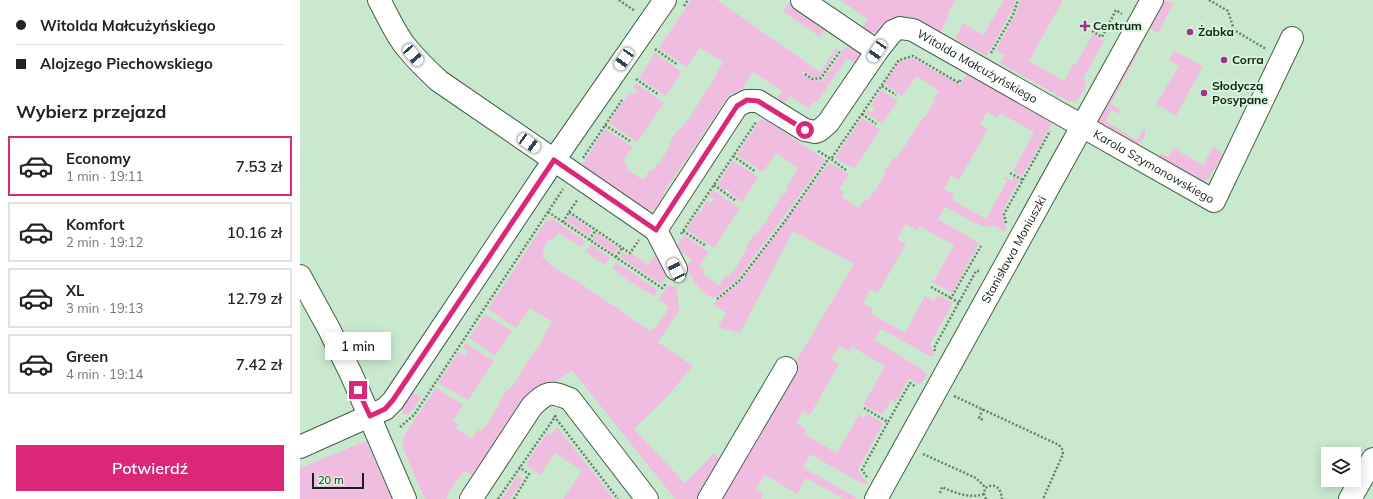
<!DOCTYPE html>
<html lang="pl">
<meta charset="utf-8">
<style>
:root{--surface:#fff;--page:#f2f2f2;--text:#222;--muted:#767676;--line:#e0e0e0;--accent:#db2777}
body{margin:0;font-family:Mulish,sans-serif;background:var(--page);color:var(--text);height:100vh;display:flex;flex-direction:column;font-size:15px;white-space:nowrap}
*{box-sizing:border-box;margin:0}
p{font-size:13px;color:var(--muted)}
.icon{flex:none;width:22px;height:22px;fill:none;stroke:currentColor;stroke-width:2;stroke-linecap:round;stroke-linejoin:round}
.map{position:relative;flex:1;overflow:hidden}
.side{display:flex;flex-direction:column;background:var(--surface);width:300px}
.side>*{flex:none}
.top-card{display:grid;align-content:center;height:88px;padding:0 16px;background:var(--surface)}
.buttons{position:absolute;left:1021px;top:447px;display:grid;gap:8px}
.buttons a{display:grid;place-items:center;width:40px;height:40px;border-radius:0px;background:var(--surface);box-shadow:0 2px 10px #0003;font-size:20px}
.scale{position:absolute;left:12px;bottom:10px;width:52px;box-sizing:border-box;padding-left:4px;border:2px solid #172319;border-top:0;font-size:11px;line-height:14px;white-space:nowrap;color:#172319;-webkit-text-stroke:3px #d6f6dc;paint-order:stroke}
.end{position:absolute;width:18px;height:18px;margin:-9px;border:5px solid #db2777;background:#fff;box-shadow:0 0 0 2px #fff}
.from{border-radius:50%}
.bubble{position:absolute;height:28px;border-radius:0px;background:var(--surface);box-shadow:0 2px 10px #0003;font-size:13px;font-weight:600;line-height:28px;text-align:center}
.car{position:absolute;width:12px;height:24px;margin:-12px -6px;border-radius:5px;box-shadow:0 0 3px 1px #0007;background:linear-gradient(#fff 24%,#345 0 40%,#fff 0 76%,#345 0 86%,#fff 0)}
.top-card b{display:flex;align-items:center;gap:14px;height:38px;font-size:15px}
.top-card b+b{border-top:1px solid var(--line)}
.top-card i{width:10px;height:10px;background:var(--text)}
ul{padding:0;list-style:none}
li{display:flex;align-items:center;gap:12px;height:60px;margin:0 8px 6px;padding:0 8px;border:2px solid var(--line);border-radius:0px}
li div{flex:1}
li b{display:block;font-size:15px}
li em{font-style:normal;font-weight:600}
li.active{border-color:var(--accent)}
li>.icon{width:36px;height:36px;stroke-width:1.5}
h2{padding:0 16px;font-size:18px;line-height:48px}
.primary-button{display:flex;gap:8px;margin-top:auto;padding:8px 16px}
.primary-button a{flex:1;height:46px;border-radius:0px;background:var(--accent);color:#fff;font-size:16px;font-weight:600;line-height:46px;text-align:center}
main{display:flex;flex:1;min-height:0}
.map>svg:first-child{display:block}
</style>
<main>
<section class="side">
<div class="top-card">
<b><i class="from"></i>Witolda Małcużyńskiego</b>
<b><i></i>Alojzego Piechowskiego</b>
</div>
<h2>Wybierz przejazd</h2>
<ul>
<li class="active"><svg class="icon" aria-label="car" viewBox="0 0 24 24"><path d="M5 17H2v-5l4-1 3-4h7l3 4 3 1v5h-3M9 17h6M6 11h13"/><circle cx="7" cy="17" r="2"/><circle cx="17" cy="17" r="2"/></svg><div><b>Economy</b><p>1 min · 19:11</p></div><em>7.53 zł</em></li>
<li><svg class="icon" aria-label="car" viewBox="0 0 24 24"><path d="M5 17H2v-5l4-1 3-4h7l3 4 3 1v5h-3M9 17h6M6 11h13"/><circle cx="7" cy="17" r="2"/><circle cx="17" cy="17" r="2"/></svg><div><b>Komfort</b><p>2 min · 19:12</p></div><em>10.16 zł</em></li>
<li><svg class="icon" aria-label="car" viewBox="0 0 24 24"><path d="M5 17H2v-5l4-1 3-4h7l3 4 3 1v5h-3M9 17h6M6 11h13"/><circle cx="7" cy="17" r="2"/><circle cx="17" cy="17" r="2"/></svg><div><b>XL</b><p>3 min · 19:13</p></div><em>12.79 zł</em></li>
<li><svg class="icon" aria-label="car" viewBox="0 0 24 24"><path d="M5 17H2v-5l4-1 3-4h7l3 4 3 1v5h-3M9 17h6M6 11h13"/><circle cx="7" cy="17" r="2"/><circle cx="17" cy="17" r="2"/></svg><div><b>Green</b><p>4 min · 19:14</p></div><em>7.42 zł</em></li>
</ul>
<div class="primary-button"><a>Potwierdź</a></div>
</section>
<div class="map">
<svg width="1073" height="499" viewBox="0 0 1073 499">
<rect width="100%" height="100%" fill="#c9e9cf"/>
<g fill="#f0bde1">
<path d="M391,0H417L520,72L536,48L538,49L520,77H513L503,71L502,74L512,80L522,81L549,42L560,52V58L557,65L547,58L517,102L514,101L509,109L490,96L482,106L475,102L482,91L453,72L440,92L430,94L364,192L365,202C359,210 354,210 344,209L281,167L305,129L333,147L323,161L328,165L326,169L343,180L350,170L352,171L358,163H360L370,145L369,144L378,129L380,130L387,120L389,119L407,89H409L412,84V82L423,62L400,48L387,67L359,48Z"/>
<path d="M540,0H655L648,14L649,15L640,33L582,29C575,34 570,33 562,29L568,19Z"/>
<polygon points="704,0 715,0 713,8 687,56 655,39 663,23 683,35"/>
<polygon points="720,0 763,0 729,61 764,81 774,63 776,64 793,34 804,41 784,77 786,87 777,101 769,102 764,99 700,63 705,55 696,50 716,14"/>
<polygon points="861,0 874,3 858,33 846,26"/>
<polygon points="489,2 526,28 520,37 483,11"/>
<polygon points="837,42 842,46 811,104 821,110 819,114 812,110 805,121 837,140 844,128 846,133 843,140 834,145 800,127 797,121"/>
<polygon points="874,51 903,66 876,116 856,104 879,66 869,60"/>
<polygon points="355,53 382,72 366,96 339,78"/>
<path d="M612,58L660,85L667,74L752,121V123L722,176L713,171L734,132L700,113L697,118L687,112L680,124L688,129L659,180L651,176L644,189L654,194L652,200L686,219L707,181L704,179L705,177L712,181L714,177L719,180L702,212L706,230L705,232L696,226C678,230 661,213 645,207L638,219L679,243L652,293L633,282L654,245L619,226L617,231L606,224L597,239L606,244L578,293L570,289L563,303L573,309L570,313L605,333L625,296L634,301L638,295L653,303L630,344L635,357L630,356L581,329L574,340L623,370L627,375L620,385L609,378L595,403L590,400L587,409L581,414L563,405L585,366L552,347L549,351L539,346L531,359L539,364L510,415L503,411L496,423L506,429L504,434L537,453L559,415L564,418L567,413L583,424L558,469L563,478L569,483L565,484L557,481L510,454L503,467L553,496L557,499H544L506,478L497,494L465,475L456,489L464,494L461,499H414L554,264L493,231L440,333L418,327L426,313L413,304L441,282L529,163L549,174L539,189L544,193L542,197L558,208L566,198L568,200L573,192L575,191L585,174L584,172L594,158H596L608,142V140L623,118L625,117C629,112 631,106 635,100L634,98L639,91L617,76L602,96L585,84L600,61Z"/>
<polygon points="336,83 364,103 337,142 309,123 330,92 335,94 338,90 333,87"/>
<polygon points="581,90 598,101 582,124 566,113 568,110 572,113 575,108 571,106"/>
<polygon points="562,118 580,130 554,169 535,158"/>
<path d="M465,119L525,160L437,280L414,298C401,295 392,278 386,267L392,260L376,247L384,235L409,252L399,267L405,270L403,274L419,285L426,275L429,277L434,269L436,268L446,250L445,249L454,234L456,235L463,224H465L469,218L468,217L482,195L485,194L488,189L487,187L498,168L476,153L463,172L437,155L460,120Z"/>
<polygon points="913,147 919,150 922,154 922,157 909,178 901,184 857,160 861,153 868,157 873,148 903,165"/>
<polygon points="433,161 458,177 442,202 429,193 430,191 427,189 425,191 417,185"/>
<polygon points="413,190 440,208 414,248 387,230 399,211 401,212 406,201 411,203 414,199 409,196"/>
<polygon points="270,215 292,230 288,236 266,221"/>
<path d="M253,219L285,241L281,247L258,233L252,241L249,239L242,250L245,252L242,257L250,263L249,264L273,280L274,279L310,304H311L321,310L320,311L350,331L353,328L355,329L369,308L360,300H358L369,284L373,287L376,285L378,295L379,311L358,342L393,366L364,400L334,429L385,483L414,453L424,464L403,499H375L272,370L253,384L175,477L164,471L146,496L147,499H125L103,448L104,436L136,388L163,405L153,421L158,424L156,428L172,439L179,429L182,431L192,417V415L199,405L198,404L207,389L209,390C213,384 220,378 221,371L236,349H238L241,343V341L252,322L230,308L216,328L188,309L246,221Z"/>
<polygon points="297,233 319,248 314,254 293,239"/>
<polygon points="291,244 310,258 305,265 305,264 303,264 287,253 287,252 285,252"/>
<polygon points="323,252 327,255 333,254 348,265 358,252 368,273 361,284 320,257"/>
<polygon points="316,262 358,290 354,296 348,292 346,292 318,273 312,268"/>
<polygon points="185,314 212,331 195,356 169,338"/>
<polygon points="165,343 194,361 168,400 138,383 159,352 165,356 168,351 163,347"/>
<polygon points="110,390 121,398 110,413 105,415 99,406"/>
<polygon points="257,427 314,499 263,499 282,471 255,453 240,475 227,466 227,463 246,434 252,434"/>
<polygon points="66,441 92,499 0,499 0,468"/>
<polygon points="217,476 222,478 220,484 210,499 202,499"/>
</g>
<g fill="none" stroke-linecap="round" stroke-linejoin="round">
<defs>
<g id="minor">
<path id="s1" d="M79,0C88,16 95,34 107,48C117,60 128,71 139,81L356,230L437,106L447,101H458L505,130L515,132L520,130L528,123L577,51L593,31L600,28L613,30L914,201L992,38"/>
<polyline points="502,0 577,51"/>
<polyline points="356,230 376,269"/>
<polyline points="0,276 29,329 52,376 105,499"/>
<polyline points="0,447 85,409 93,401 254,160 365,0"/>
<path d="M171,499L232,406C248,391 250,391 270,399L347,499"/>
<polyline points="409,499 486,368"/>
<path id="s2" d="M576,499L852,0"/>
<polyline points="1050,499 1073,459"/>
</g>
</defs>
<use href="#minor" stroke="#44604a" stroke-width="24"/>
<g stroke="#6b816f" stroke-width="2.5" stroke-dasharray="2 2" stroke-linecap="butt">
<polyline points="319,0 335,11"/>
<polyline points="909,0 928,11 934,30 966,49"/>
<polyline points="384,6 388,0"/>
<polyline points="792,31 802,37 816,10 822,14"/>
<polyline points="355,49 378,65"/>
<polyline points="691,53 713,15 718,0"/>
<polyline points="505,74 512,79 521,78 541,50"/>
<polyline points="336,79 359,95"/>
<polyline points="582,86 596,95"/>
<polyline points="562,114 576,124"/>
<polyline points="305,125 330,141"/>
<polyline points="518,151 531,159"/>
<polyline points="433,156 456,172"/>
<polyline points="283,158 322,100"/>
<polyline points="546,170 531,159 599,60 613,56 659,83 661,79"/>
<polyline points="710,173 723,180"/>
<polyline points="414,185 436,201"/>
<polyline points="248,212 362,288 366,284"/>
<polyline points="269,212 278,199"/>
<polyline points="263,222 269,212 330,253 339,240"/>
<polyline points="706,223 704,214 750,131"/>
<polyline points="383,231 406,246"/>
<polyline points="381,234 456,122"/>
<polyline points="289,240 296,230"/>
<polyline points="316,257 322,248"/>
<polyline points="631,287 651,298"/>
<polyline points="417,299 439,281 485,221 529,158"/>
<polyline points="659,303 651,298 681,246"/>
<polyline points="635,351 634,348 676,271 680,271"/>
<polyline points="654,396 759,445 762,449 763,454 743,499"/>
<polyline points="564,408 588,422 610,383 616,387"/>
<polyline points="683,409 679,418 683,420"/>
<polyline points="254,416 318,499"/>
<polyline points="100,427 114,415 263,189"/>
<polyline points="623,454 676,478 686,488"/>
<polyline points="567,477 562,470 588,422"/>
<path d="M640,493L642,487C655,493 670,499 684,494"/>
<polyline points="198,499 257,414"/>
<polyline points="214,499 229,474 219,467"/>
<path d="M686,499L684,494L685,488C695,482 701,488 702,499"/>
</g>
<use href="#minor" stroke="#fff" stroke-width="22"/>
</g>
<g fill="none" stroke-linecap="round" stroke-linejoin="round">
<polyline stroke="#db2777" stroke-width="5" points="58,390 70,416 85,409 93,400 254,160 356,230 437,106 447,100 458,101 505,130"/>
</g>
<g fill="#a3308a" stroke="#d6f6dc" stroke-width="1.5">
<path d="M783 20h4v4h4v4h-4v4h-4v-4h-4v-4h4z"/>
<circle cx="890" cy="32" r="4"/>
<circle cx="924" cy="60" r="4"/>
<circle cx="904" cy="93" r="4"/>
</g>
<g text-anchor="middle" stroke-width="4" stroke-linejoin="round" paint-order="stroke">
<g font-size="12" font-weight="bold" fill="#172319" stroke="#d6f6dc" text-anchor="start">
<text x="793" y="30">Centrum</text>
<text x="898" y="36">Żabka</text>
<text x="932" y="64">Corra</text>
<text x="912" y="90">Słodyczą<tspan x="912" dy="14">Posypane</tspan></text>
</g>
<g font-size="12" fill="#172319" stroke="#d6f6dc">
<text dy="4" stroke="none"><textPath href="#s1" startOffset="824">Witolda Małcużyńskiego</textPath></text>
<text dy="4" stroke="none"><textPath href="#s1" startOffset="1027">Karola Szymanowskiego</textPath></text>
<text dy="4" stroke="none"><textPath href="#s2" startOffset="285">Stanisława Moniuszki</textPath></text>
</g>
</g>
</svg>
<div class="buttons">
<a><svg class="icon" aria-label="layers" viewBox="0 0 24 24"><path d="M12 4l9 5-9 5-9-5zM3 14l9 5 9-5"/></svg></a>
</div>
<div class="scale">20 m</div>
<i class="end from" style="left:505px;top:130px"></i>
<i class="end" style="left:58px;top:390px"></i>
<div class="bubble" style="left:25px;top:332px;width:66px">1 min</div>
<i class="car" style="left:577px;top:51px;rotate:214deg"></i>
<i class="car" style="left:113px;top:55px;rotate:139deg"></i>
<i class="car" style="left:324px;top:59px;rotate:215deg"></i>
<i class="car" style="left:229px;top:143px;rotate:125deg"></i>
<i class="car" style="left:376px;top:270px;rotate:333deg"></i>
</div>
</main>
